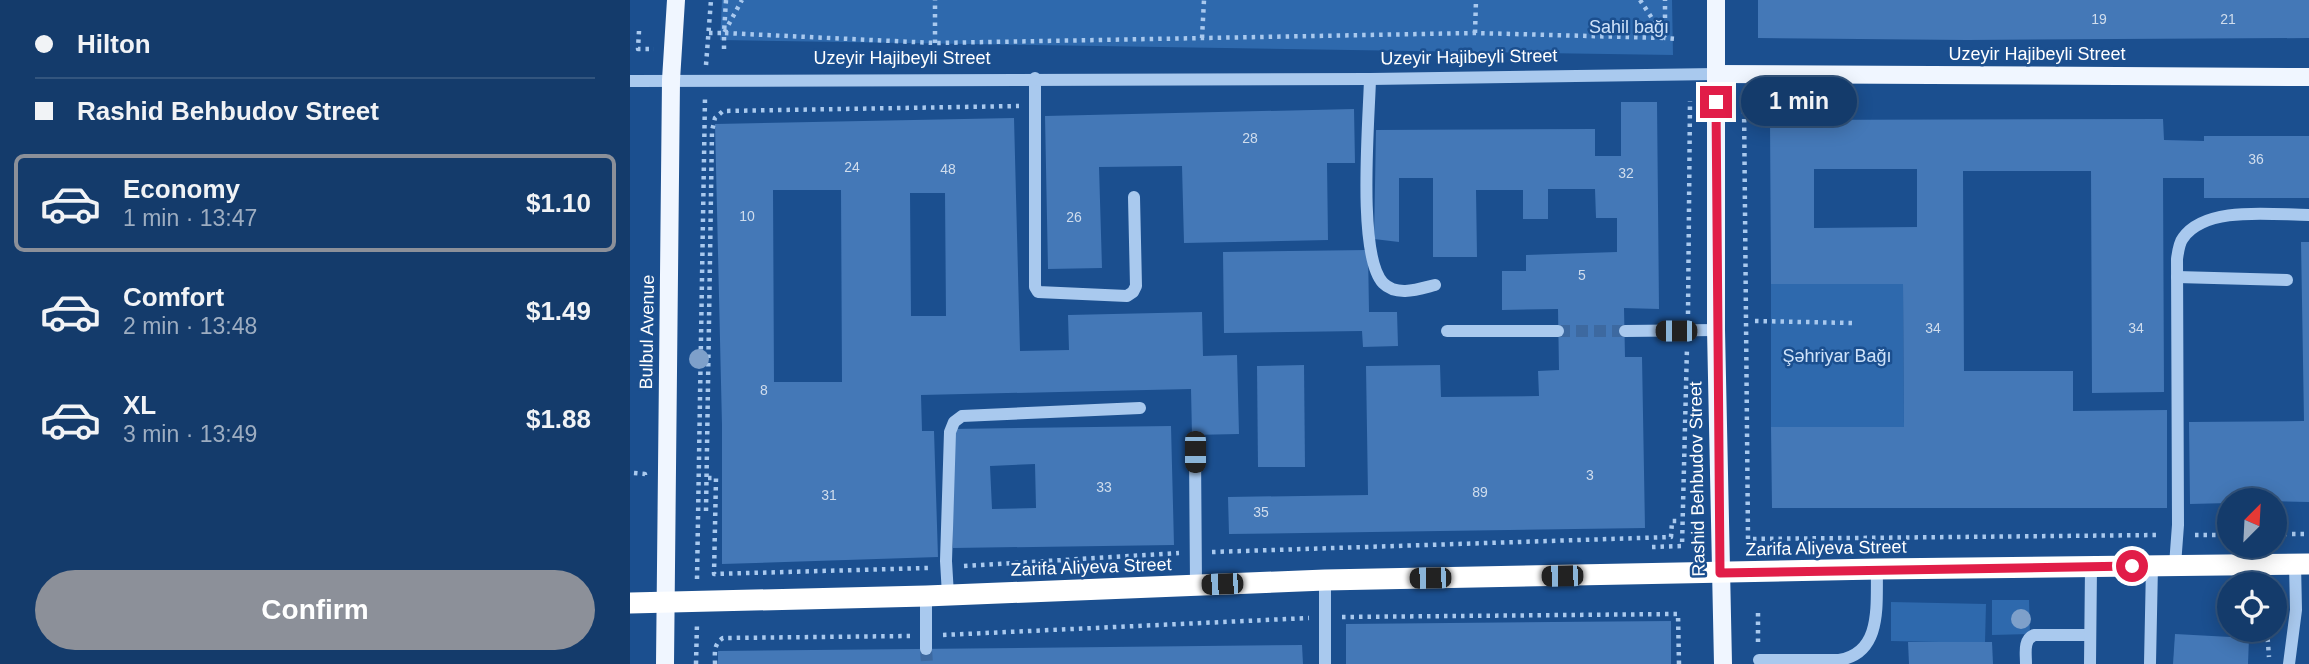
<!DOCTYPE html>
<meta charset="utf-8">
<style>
:root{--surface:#143b6b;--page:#1d4271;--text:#f1f3f6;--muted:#9dadc1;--line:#33557e;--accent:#8c9099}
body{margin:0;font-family:Helvetica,sans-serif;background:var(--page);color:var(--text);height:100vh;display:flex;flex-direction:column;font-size:26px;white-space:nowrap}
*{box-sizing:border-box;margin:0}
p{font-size:23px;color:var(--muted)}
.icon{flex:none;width:38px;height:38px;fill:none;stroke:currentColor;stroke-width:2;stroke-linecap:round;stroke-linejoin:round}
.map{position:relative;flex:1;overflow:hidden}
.details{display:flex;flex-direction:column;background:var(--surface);width:630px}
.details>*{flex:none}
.hud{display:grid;align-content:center;height:154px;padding:0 35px;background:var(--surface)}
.needle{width:46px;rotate:24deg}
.tools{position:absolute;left:1587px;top:488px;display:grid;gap:14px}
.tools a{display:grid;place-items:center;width:70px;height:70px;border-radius:50%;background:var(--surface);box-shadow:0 4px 18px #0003,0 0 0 2px var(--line);font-size:35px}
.end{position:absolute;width:32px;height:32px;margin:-16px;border:9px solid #e11d48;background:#fff;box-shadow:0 0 0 4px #fff}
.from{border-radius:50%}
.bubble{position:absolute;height:49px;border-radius:24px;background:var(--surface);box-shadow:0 4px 18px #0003,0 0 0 2px var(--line);font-size:23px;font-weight:700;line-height:49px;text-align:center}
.car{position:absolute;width:21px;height:42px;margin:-21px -10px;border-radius:9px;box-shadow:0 0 5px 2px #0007;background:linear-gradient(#222 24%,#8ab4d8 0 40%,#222 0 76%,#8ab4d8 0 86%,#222 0)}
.hud b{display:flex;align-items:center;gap:24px;height:66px;font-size:26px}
.hud b+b{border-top:2px solid var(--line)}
.hud i{width:18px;height:18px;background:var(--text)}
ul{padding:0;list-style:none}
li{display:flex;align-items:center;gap:21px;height:98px;margin:0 14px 10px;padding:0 21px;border:4px solid transparent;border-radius:10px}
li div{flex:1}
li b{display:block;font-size:26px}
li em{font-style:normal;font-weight:700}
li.selected{border-color:var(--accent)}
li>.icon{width:63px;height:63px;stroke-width:1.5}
.primary-button{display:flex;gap:14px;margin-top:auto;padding:14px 35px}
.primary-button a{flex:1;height:80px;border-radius:42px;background:var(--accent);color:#fff;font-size:28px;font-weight:700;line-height:80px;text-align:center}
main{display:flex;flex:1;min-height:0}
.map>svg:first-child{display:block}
</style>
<main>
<section class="details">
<div class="hud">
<b><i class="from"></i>Hilton</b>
<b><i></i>Rashid Behbudov Street</b>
</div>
<ul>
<li class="selected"><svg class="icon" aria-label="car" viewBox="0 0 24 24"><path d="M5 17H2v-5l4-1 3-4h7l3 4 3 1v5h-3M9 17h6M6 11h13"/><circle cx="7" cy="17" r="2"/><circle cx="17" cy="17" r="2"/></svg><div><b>Economy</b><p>1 min · 13:47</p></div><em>$1.10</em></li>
<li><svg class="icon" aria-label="car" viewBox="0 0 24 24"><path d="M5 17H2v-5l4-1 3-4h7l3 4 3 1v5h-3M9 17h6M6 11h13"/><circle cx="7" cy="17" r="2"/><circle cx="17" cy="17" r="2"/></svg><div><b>Comfort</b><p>2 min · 13:48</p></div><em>$1.49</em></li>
<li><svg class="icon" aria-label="car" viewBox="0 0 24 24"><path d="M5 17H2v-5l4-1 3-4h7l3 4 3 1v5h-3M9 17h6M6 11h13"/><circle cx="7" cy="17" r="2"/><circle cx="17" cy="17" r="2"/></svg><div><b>XL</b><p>3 min · 13:49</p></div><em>$1.88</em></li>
</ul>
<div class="primary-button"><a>Confirm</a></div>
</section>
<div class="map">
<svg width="1679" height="664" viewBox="0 0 1679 664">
<rect width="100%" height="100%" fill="#1b4f8f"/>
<g fill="#2e69ad">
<polygon points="92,0 1042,0 1043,55 90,40"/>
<polygon points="1141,284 1273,284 1274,427 1141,427"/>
<polygon points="1362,600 1399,600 1400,634 1362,635"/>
<polygon points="1261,602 1356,604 1355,643 1261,641"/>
</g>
<g fill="#4478b7" fill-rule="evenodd">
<polygon points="1128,0 1679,0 1679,38 1337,40 1128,38"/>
<polygon points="991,102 1027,102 1029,309 994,308 995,357 1012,357 1015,528 599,534 598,497 738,495 736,366 810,365 811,397 909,396 908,371 929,370 928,309 872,310 872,271 896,271 896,255 987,252 987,218 966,218 965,189 918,189 918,219 893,219 893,190 846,190 847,257 803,257 803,178 769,178 769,242 744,239 746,130 965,129 965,156 991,156"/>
<polygon points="724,109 725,163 697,163 698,240 554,243 552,166 469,167 472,268 418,269 415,116"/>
<path d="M384,118L390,351L439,350L438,315L572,312L573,356L607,355L609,434L562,435L561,389L291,395L292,431H304L308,557L92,564V425L85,124ZM143,190H211L212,382H144ZM280,193H315L316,316H281Z"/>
<path d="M1533,119L1534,140L1574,141V136H1679V198H1574V178H1533L1534,392L1462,393L1461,171H1333L1334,371H1443V411L1537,410V508H1142L1141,427H1274L1273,284H1141L1140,120ZM1184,169H1287V227L1184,228Z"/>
<polygon points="1671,242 1679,242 1679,502 1600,500 1600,503 1560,504 1559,422 1674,421"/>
<polygon points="738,250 739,312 767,312 768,346 733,347 732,331 594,333 593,252"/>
<polygon points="674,365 675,467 628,467 627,366"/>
<path d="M541,426L544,545L323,548L321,429ZM405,464L406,508L362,509L360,466Z"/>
<polygon points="1041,621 1041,664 716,664 716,624"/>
<polygon points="1545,634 1619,638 1618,664 1543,664"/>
<polygon points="1278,642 1362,642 1363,664 1279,664"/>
<polygon points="672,645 673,664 88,664 88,651"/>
</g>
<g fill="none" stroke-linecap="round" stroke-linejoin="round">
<g stroke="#3d69a0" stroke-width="12" stroke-dasharray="12 6" stroke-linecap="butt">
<polyline points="928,331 995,331"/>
<polyline points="296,649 297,664"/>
</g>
<g stroke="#a9c9ee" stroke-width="4.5" stroke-dasharray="3.5 5" stroke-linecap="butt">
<polyline points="96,0 94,33 305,43 845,33 1035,38 1035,0"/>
<polyline points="1010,0 1035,38 1046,39"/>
<polyline points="9,31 8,49 24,49"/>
<polyline points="79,33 94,33"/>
<polyline points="845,33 846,0"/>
<polyline points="572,38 574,0"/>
<polyline points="305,43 305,0"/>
<polyline points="94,49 94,33 112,0"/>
<polyline points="76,65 81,0"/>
<polyline points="1114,102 1118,539 1529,535"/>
<polyline points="1058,314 1060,101"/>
<polyline points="1125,321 1222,323"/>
<polyline points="4,473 15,474 15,477"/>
<polyline points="78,478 86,478 84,574 298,568"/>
<polyline points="76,511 82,131 85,118 93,111 389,106"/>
<polyline points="1645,534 1679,534"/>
<polyline points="1565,535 1600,535"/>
<polyline points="1022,547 1052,546 1057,347"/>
<polyline points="582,552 1041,537 1042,521 1051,521"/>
<polyline points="334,566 549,553"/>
<polyline points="67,579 75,98"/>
<polyline points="1128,613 1128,642"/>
<polyline points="712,617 1048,614 1049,664"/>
<polyline points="1637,630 1639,657"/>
<polyline points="313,635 679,618"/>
<polyline points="66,664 67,623"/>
<path d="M85,664C85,654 83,644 93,638L280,636"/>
</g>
<g stroke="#a9c9ee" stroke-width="12">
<polyline points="405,78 405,287 408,292 497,296 503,292 506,286 504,197"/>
<path d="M740,79C739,120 727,255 753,283C767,297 789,289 805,285"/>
<polyline points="0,81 740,79 1086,74"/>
<polyline points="1547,277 1657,280"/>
<polyline points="817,331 928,331"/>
<polyline points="995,331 1086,330"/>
<polyline points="565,452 566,585"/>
<path d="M1545,565L1548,525L1547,259C1548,252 1549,243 1553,238C1576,205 1643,215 1679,215"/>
<polyline points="695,580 695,664"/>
<polyline points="318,595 316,561 320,432 324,422 332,416 510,408"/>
<polyline points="296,596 296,649"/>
<path d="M1129,660H1209C1253,653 1246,604 1247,569"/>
<polyline points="1520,663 1522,566"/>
<path d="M1396,664C1396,653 1393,640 1404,635H1460"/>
<polyline points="1460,664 1461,567"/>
<polyline points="1659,664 1666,610 1665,564"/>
</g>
<g stroke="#f0f6ff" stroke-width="18">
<polyline points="1086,0 1086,330 1093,664"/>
<polyline points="1086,74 1679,77"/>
<polyline points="35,664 41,80 46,0"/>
</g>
<polyline stroke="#fff" stroke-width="21" points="0,603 296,596 695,580 1247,569 1679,564"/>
</g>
<g fill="#7ea0ca">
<circle cx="69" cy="359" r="10"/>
<circle cx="1391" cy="619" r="10"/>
</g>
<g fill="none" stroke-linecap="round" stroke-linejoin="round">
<polyline stroke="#e11d48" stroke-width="9" points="1086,102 1090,573 1502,566"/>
</g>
<g text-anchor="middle" stroke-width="5" stroke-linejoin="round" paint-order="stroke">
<g font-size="14" fill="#d0dded">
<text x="1469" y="24">19</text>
<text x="1598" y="24">21</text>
<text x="620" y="143">28</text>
<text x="1626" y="164">36</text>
<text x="222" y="172">24</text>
<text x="318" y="174">48</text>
<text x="996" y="178">32</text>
<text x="117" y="221">10</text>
<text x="444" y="222">26</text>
<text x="952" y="280">5</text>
<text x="1303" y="333">34</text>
<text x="1506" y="333">34</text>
<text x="134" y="395">8</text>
<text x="960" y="480">3</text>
<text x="474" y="492">33</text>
<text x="850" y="497">89</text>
<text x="199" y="500">31</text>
<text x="631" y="517">35</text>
</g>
<g font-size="18" fill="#cfe3fa" stroke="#1b4f8f">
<text x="999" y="33">Sahil bağı</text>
<text x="1207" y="362">Şəhriyar Bağı</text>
</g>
<g font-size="18" fill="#fff" stroke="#1b4f8f">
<text x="1407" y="60">Uzeyir Hajibeyli Street</text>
<text transform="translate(839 57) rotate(-1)" y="6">Uzeyir Hajibeyli Street</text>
<text x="272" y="64">Uzeyir Hajibeyli Street</text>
<text transform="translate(17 332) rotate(-89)" y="6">Bulbul Avenue</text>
<text transform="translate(1067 479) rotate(-91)" y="6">Rashid Behbudov Street</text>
<text transform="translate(1196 548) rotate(-1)" y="6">Zarifa Aliyeva Street</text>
<text transform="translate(461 567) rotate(-2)" y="6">Zarifa Aliyeva Street</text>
</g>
</g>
</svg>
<div class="tools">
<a><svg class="needle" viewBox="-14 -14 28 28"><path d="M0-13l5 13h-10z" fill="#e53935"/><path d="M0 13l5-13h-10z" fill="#9dadc1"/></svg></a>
<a><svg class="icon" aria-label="locate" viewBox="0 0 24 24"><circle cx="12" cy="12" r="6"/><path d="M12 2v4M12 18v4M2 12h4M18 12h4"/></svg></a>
</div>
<i class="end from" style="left:1502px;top:566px"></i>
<i class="end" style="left:1086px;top:102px"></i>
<div class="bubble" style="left:1111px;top:77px;width:116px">1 min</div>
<i class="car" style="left:1046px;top:331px;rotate:270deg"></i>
<i class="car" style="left:565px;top:452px;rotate:180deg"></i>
<i class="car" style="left:932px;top:576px;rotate:269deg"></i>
<i class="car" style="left:800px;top:578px;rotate:269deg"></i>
<i class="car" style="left:592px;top:584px;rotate:268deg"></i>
</div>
</main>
